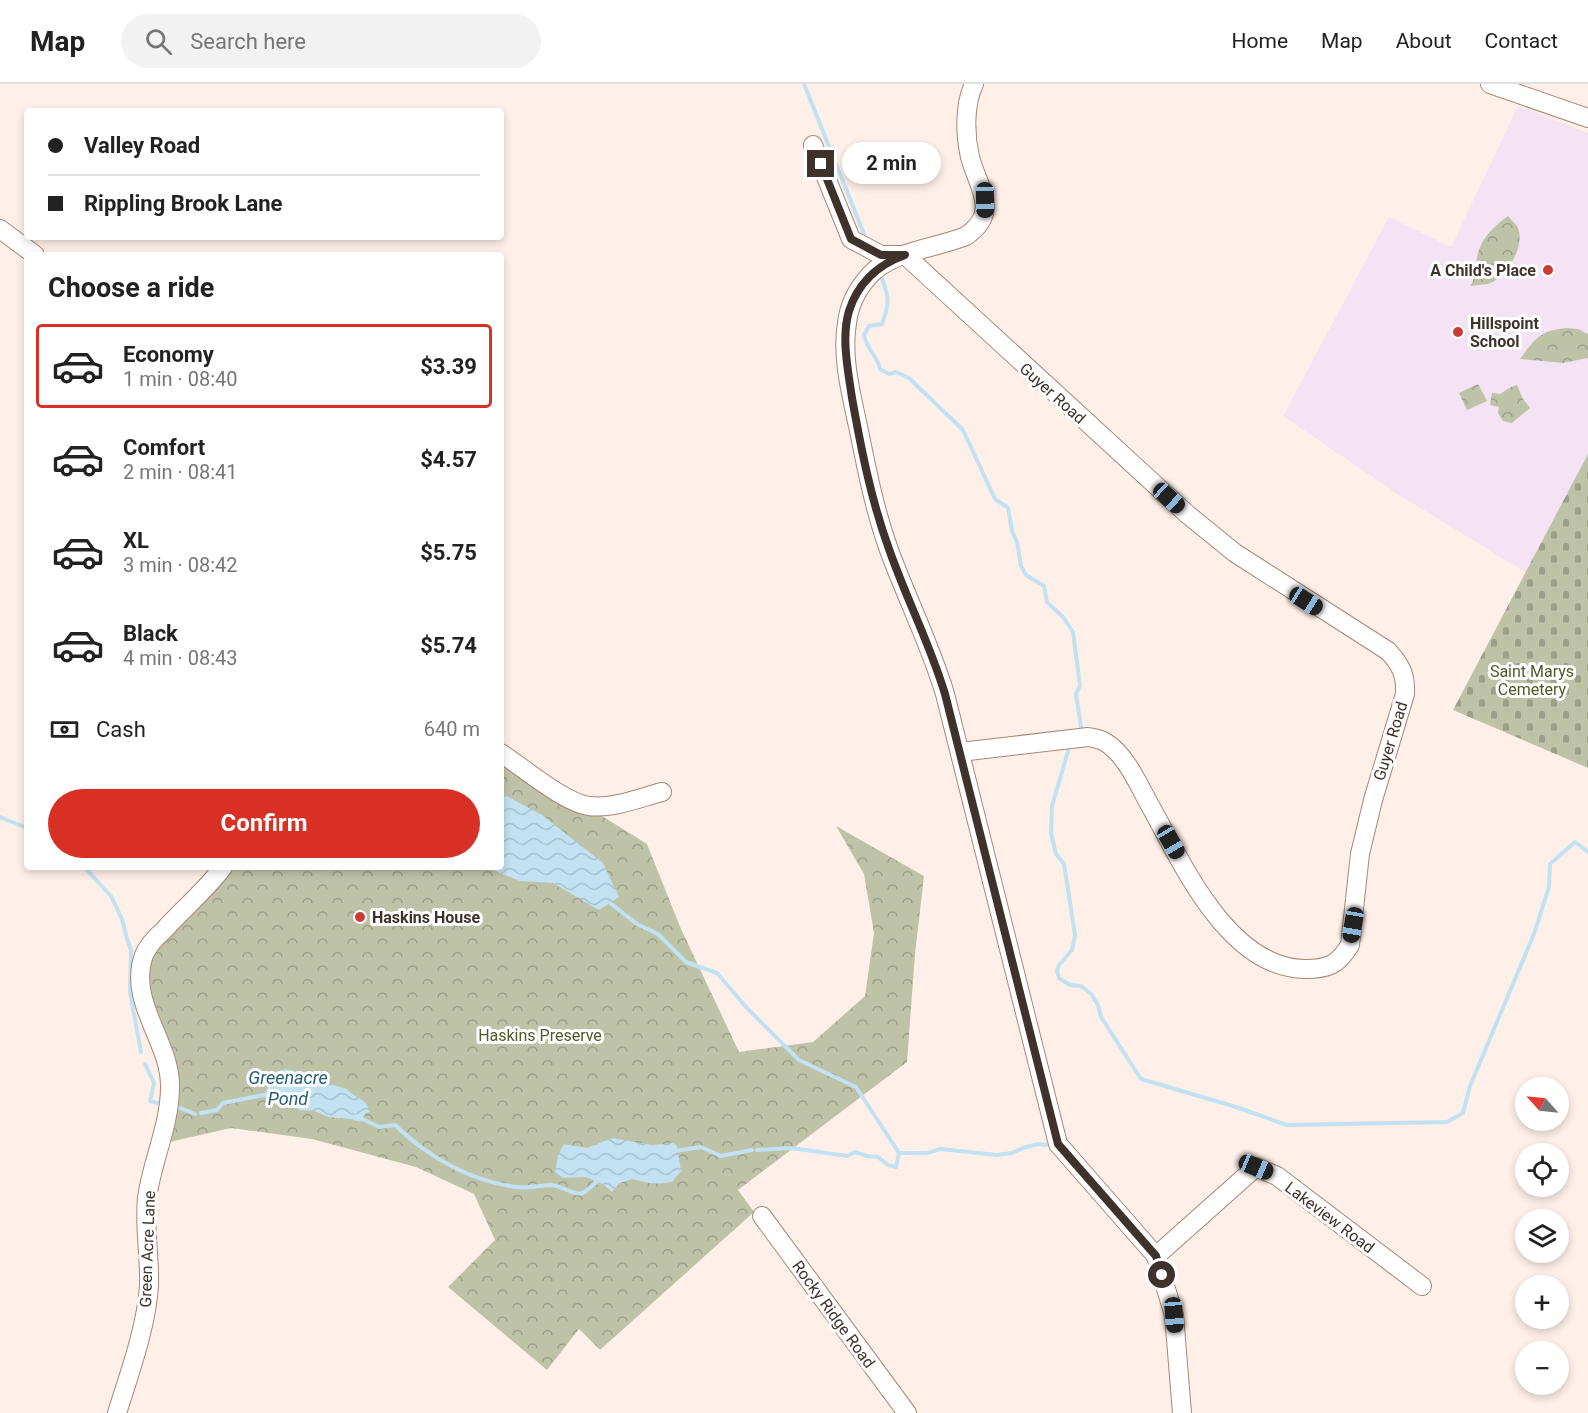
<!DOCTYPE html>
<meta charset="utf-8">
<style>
:root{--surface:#fff;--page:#f2f2f2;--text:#222;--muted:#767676;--line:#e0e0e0;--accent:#d93025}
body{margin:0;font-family:Roboto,sans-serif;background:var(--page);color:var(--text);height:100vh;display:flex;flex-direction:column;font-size:22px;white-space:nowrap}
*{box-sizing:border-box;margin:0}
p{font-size:20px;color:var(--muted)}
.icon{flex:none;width:33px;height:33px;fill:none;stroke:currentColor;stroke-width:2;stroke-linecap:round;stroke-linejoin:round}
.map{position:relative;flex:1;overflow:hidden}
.drawer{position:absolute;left:24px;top:168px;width:480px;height:618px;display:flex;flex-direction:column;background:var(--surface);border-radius:6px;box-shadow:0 3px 9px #0003}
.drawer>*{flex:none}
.hud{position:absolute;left:24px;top:24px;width:480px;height:132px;border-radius:6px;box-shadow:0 3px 9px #0003;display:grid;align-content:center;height:132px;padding:0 24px;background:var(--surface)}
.needle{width:39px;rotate:297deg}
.fabs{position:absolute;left:1515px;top:993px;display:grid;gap:12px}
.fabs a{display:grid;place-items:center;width:54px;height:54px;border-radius:50%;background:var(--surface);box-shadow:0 3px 9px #0003;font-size:30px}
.end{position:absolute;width:27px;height:27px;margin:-14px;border:8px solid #3f322b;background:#fff;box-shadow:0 0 0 3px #fff}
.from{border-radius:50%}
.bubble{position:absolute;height:42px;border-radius:21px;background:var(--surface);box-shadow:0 3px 9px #0003;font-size:20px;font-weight:700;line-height:42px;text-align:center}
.car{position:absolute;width:18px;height:36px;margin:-18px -9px;border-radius:8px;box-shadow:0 0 4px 2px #0007;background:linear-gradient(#222 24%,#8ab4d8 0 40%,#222 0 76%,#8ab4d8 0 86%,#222 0)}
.hud b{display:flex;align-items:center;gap:21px;height:57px;font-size:22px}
.hud b+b{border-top:2px solid var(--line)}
.hud i{width:15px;height:15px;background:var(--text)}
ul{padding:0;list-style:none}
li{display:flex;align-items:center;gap:18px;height:84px;margin:0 12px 9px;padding:0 12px;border:3px solid transparent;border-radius:6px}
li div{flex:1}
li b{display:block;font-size:22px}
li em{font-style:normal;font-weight:700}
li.current{border-color:var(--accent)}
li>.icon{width:54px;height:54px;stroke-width:1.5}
h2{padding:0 24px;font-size:27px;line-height:72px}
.pay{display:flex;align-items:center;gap:15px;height:66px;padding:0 24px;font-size:22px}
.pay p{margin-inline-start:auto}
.button{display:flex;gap:12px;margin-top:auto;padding:12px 24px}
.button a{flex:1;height:69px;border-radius:36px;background:var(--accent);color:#fff;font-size:24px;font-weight:700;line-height:69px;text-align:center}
header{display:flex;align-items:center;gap:36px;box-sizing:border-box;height:84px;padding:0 30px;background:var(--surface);border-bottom:2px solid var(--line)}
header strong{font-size:28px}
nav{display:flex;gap:33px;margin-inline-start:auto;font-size:21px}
.search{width:420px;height:54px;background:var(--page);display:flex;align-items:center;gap:15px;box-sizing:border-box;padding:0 21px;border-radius:33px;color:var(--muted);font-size:22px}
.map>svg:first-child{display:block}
</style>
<header>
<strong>Map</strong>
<div class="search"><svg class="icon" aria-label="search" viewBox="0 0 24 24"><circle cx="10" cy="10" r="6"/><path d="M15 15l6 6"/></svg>Search here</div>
<nav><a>Home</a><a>Map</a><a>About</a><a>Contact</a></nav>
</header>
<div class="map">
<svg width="1588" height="1329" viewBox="0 0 1588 1329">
<defs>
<pattern id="cemetery-stones" width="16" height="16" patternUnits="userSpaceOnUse" patternTransform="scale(1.5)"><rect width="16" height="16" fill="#bec3a8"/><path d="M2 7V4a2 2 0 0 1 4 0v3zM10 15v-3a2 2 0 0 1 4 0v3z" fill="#9c9f89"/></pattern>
<pattern id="park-crowns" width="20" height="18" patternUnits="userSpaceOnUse" patternTransform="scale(1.5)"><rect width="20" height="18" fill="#bec3a8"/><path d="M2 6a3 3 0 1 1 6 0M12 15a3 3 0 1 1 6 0" fill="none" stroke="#9c9f89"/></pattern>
<pattern id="water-waves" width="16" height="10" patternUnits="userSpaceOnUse" patternTransform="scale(1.5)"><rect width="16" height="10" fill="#c2e1f2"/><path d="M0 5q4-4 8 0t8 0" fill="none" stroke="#a8c2d0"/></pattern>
</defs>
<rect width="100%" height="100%" fill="#fef0e8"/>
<polygon fill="#f4e3f4" points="1518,22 1588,49 1588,370 1527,489 1399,411 1283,332 1389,133 1451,163"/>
<polygon fill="url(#cemetery-stones)" points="1588,370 1588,684 1453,626"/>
<g fill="url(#park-crowns)">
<path d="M1508,132C1510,135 1516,140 1517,142C1527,160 1507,194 1488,200C1482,201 1476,201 1470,202C1476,195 1475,184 1477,174C1480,155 1493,143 1508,132Z"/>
<path d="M1567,244L1578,245L1588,250V274L1563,279L1520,275C1535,255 1540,246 1567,244Z"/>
<polygon points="1478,300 1487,317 1467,326 1459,309"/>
<polygon points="1517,301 1523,315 1530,324 1512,339 1503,337 1498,329 1499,323 1490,321 1492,309 1500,310 1511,303"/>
<polygon points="501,669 647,760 681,845 739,968 813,958 865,912 874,849 864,790 836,742 924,792 915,870 907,978 738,1106 754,1128 600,1266 579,1245 547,1286 448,1203 495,1156 474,1110 416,1083 312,1055 231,1044 161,1060 168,985 147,929 151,859 222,783 501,783"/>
</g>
<g fill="url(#water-waves)">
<polygon points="501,709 542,731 603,779 619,813 599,826 553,799 520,797 486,783 501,783"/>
<path d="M285,985C307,989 326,1000 347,1005C356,1016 365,1012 370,1028L366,1029L360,1038L351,1035L328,1033L315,1027L298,1026L267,1018L264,1011L275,988Z"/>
<polygon points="612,1054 652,1061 673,1059 677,1062 681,1087 672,1098 653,1100 632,1095 620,1099 612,1108 603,1100 586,1093 563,1094 555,1088 558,1071 564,1060 587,1064"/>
</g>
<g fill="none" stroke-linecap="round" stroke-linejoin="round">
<g stroke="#c2e1f2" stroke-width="4">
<polyline points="804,0 864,150"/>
<path d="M882,195C890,215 889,221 882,240L869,242L864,251C867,266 877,271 880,285L889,290L896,288L909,294L963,346L995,415L1008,424L1012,447L1017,458L1021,482L1026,491L1044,502L1047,518L1063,533L1073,548L1080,602L1076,610L1081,643"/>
<polyline points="1069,664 1052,722 1051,749 1056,770 1064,780 1075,851 1072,866 1059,881 1057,887 1059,894 1070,901 1081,902 1091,910 1098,921 1101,933 1141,995 1233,1022 1287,1041 1447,1038 1463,1029 1470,1002 1534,850 1549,803 1550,780 1575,758 1588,768"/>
<polyline points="0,733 27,744"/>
<polyline points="84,783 111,812 122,835 127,855 131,866 130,908 141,968"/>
<polyline points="610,819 637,840 658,850 686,878 717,889 746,923 799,976 856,1003 899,1069 927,1069 941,1065 997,1071 1012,1069 1023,1064 1038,1060 1046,1061"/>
<polyline points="145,980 154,999 150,1017 161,1020"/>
<polyline points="175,1022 195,1030"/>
<polyline points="201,1029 217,1026 223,1019 269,1010"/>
<path d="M356,1032L379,1043L395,1041C428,1073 470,1097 516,1103C528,1105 540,1101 552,1101C562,1102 574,1112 583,1109C589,1106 595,1098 601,1094"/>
<polyline points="757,1066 791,1064 847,1072 855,1068 867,1072 878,1073 888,1081 896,1083 899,1069"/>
<polyline points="675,1067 701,1063 721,1072 752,1066"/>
</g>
<defs>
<g id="minor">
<path d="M974,0C964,21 965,51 970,73C978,104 1001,128 966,152C937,164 892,167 870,191C858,204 849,221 847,239C841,274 852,313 859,347C867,387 875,427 889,466C907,515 930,560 945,610L1058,1060L1156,1172L1174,1231L1182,1329"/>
<polyline points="1490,0 1588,34"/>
<path d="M813,61L851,155L881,171H905L1187,430L1235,469L1388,567C1401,581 1406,591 1405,610L1373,716L1360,770L1350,861C1338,881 1328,885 1305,885C1226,884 1180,774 1147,716C1137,697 1124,669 1105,658C1100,655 1093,654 1088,653L960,668"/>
<polyline points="0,145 35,171"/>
<path d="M501,669C522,683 565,719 589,722C613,725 639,714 662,708"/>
<polyline points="762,1132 907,1329"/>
<polyline points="1156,1172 1256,1083 1277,1092 1422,1202"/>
<path d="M117,1329C129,1291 147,1241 149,1201C150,1172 144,1143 147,1114C152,1077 170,1041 170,1003C171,958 127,918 144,871C148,861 156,853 164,846C183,825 206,806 223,783"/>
</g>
</defs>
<use href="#minor" stroke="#a78776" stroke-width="20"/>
<use href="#minor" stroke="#fff" stroke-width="18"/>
</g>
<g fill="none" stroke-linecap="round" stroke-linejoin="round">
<path stroke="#3f322b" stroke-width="8" d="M821,80L851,155L881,171H905C877,181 858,199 849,227C841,254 848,286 852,314C861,364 871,416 889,465C906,514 930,560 945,610L1058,1060L1156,1172L1162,1191"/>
</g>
<g fill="#ca3c37" stroke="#fff" stroke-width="2">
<circle cx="1548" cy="186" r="6"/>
<circle cx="1458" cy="248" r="6"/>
<circle cx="360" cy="833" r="6"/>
</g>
<g text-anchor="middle" stroke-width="6" stroke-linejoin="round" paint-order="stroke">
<g font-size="16" font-weight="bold" fill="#3f322b" stroke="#fff" text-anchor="start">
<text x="1536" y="192" text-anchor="end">A Child's Place</text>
<text x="1470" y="245">Hillspoint<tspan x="1470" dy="18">School</tspan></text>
<text x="372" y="839">Haskins House</text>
</g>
<g font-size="16" fill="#3f322b" stroke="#fff">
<text transform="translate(1053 309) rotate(42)" y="6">Guyer Road</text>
<text transform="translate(1390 657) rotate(-73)" y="6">Guyer Road</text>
<text transform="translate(1330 1133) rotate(37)" y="6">Lakeview Road</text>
<text transform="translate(147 1165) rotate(-88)" y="6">Green Acre Lane</text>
<text transform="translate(834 1230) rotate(54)" y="6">Rocky Ridge Road</text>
</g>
<g font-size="16" fill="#535928" stroke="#fff">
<text x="1532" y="593">Saint Marys<tspan x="1532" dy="18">Cemetery</tspan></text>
<text x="540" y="957">Haskins Preserve</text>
</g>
<g font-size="18" font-style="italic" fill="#255d75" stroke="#fff">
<text x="288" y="1000">Greenacre<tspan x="288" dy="21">Pond</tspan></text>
</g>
</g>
</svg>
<div class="fabs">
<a><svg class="needle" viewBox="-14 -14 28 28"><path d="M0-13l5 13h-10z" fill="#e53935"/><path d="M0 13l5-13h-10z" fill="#767676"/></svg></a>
<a><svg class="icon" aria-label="locate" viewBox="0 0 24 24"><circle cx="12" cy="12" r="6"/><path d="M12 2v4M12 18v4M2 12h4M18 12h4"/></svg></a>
<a><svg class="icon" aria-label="layers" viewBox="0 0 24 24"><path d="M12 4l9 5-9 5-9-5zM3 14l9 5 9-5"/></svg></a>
<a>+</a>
<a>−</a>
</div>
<i class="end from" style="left:1162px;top:1191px"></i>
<i class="end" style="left:821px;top:80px"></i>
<div class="bubble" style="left:842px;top:58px;width:99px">2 min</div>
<i class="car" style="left:985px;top:116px;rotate:179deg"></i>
<i class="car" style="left:1169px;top:414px;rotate:132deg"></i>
<i class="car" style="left:1306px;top:517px;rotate:122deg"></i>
<i class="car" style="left:1171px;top:758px;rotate:150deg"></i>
<i class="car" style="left:1353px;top:841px;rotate:190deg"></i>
<i class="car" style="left:1256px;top:1083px;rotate:113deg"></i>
<i class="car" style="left:1174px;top:1231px;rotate:175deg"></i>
<div class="hud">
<b><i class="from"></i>Valley Road</b>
<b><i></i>Rippling Brook Lane</b>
</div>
<section class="drawer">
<h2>Choose a ride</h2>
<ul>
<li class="current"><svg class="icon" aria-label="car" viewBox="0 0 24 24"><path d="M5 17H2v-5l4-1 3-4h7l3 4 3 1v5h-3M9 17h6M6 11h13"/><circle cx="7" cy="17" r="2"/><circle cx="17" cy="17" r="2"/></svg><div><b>Economy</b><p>1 min · 08:40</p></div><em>$3.39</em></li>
<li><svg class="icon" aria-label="car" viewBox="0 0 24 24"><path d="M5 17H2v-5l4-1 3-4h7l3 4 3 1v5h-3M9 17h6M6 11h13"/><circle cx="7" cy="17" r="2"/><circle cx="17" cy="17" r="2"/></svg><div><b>Comfort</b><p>2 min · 08:41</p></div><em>$4.57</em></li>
<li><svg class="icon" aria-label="car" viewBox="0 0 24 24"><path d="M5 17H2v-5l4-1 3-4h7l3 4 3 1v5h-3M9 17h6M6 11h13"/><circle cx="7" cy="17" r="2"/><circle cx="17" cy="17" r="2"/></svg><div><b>XL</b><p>3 min · 08:42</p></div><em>$5.75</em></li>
<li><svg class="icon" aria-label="car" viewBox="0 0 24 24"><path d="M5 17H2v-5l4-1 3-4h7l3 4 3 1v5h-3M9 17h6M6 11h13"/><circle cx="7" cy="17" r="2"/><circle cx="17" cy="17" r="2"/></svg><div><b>Black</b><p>4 min · 08:43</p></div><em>$5.74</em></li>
</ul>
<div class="pay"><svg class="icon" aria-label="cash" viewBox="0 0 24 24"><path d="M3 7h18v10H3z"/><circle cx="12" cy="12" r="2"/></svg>Cash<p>640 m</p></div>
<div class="button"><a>Confirm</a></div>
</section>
</div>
